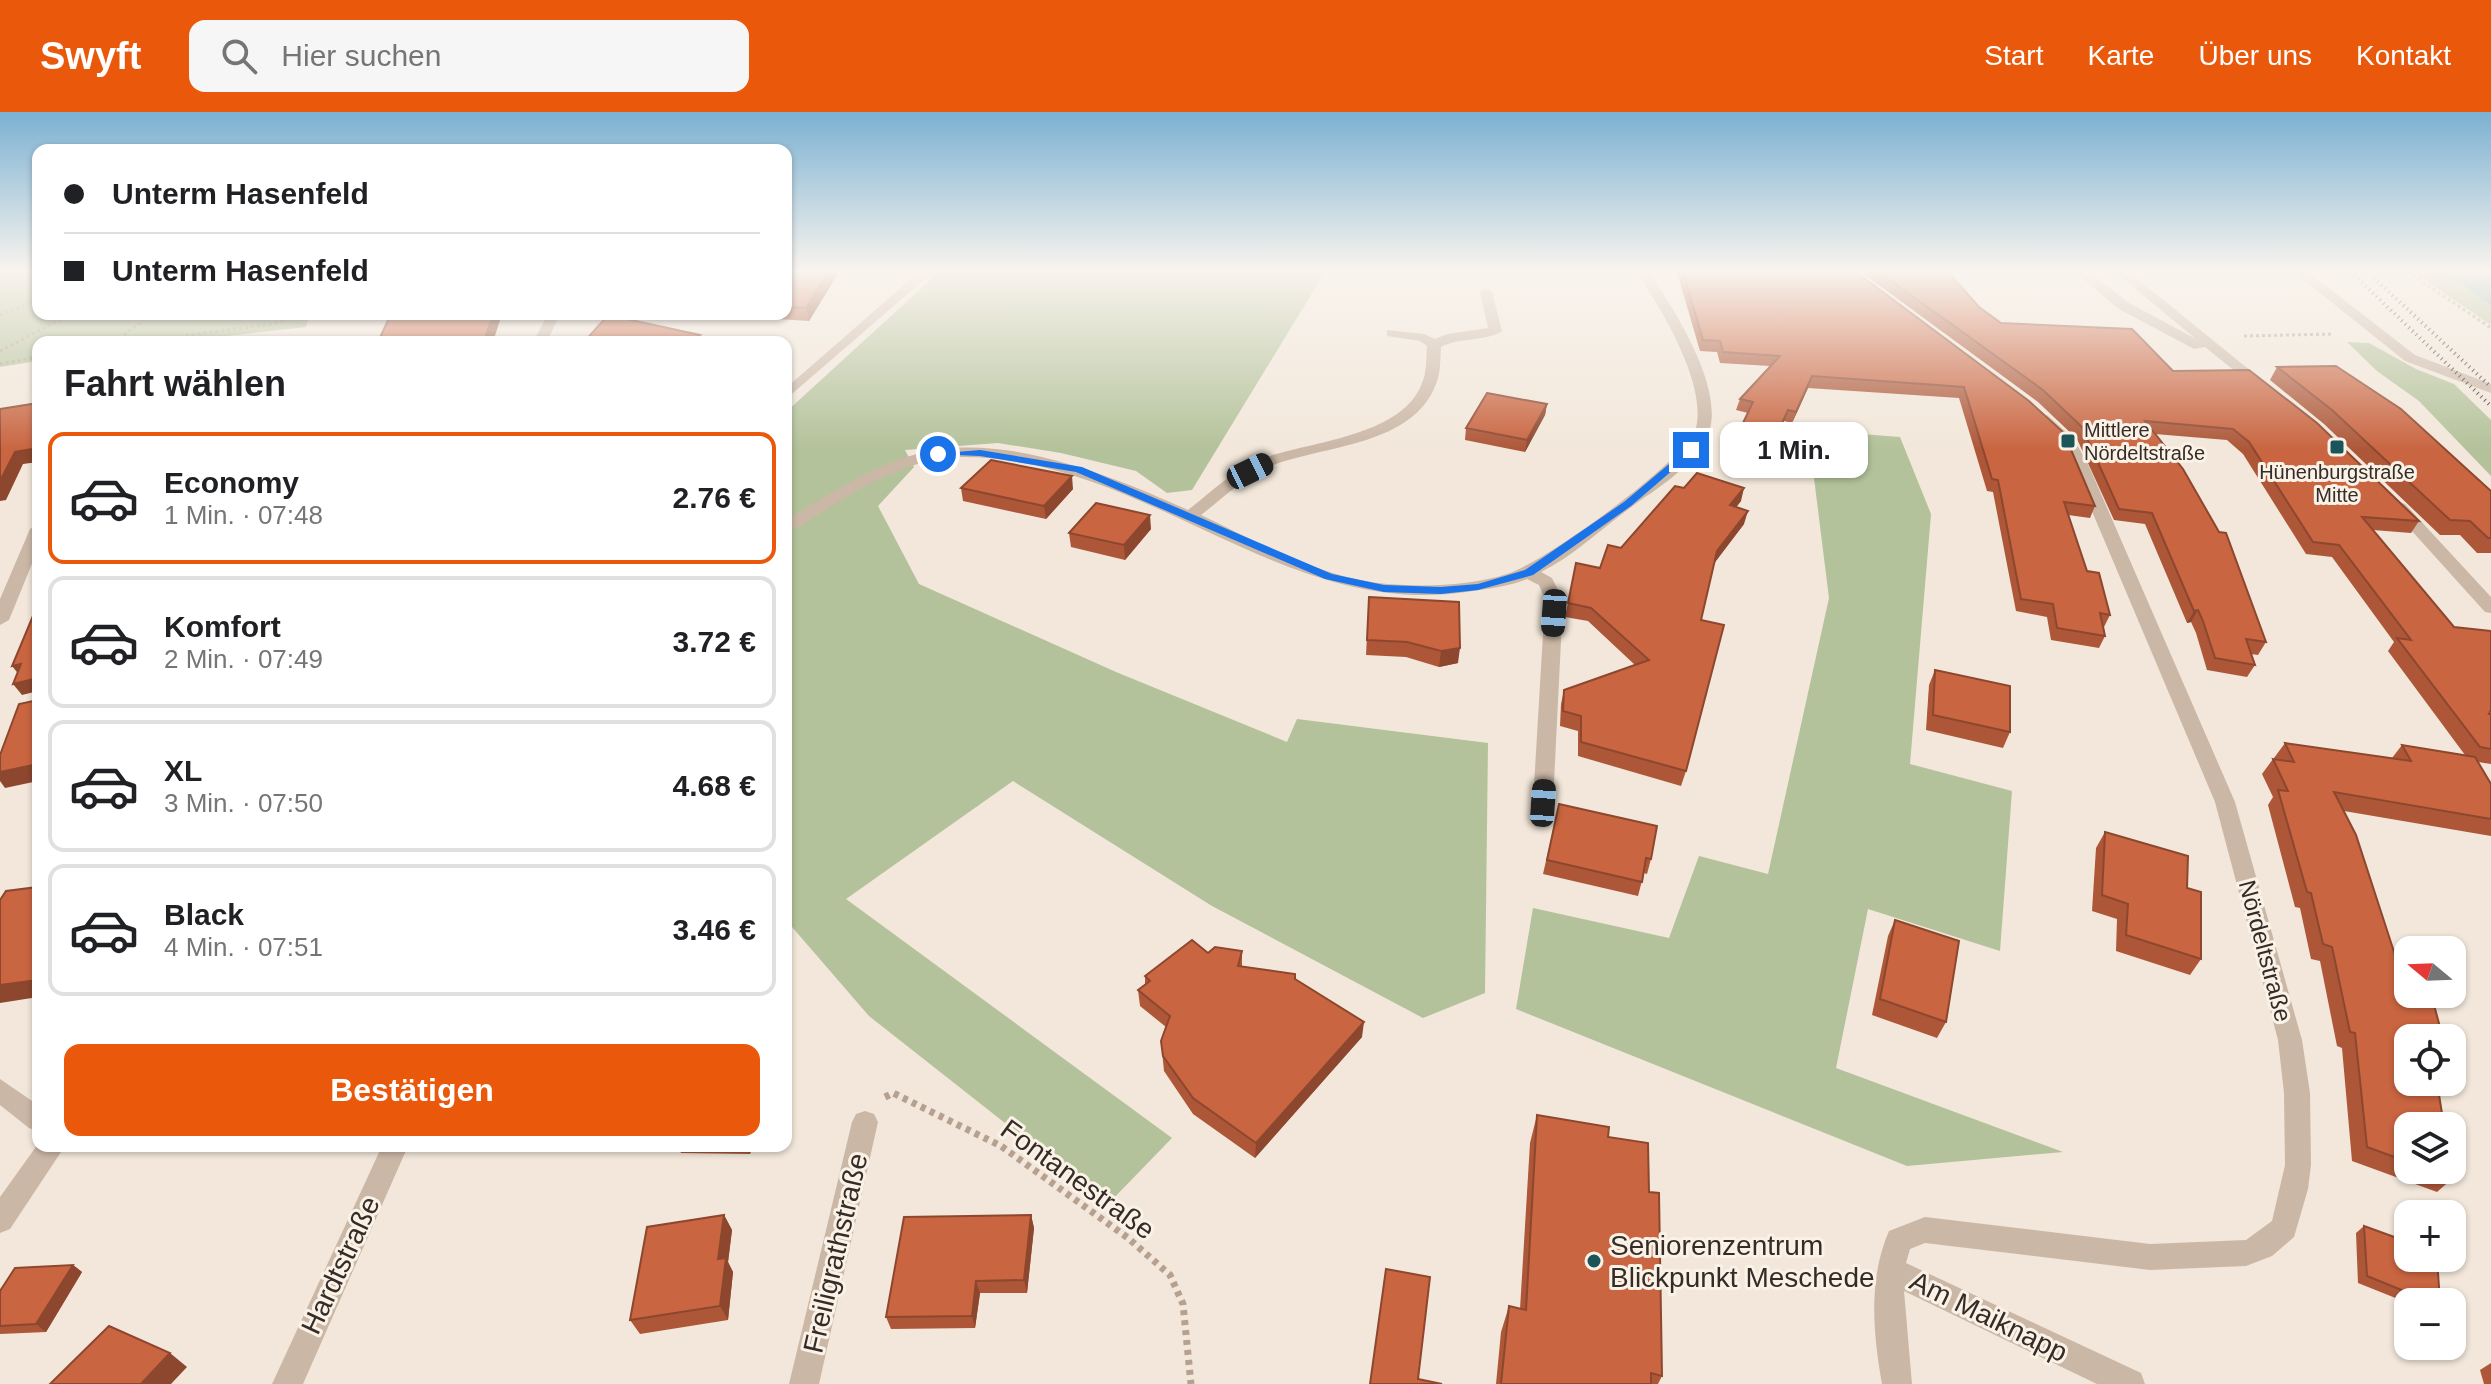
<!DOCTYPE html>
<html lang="de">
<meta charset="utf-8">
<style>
:root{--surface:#fff;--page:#f6f6f6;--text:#202124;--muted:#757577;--line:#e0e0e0;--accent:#ea580c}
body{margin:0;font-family:Arial,sans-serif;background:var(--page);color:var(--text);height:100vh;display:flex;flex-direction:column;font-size:30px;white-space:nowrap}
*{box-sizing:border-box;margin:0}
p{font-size:26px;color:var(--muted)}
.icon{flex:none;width:44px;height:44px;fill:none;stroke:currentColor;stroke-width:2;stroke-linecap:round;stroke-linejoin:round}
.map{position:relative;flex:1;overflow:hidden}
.sheet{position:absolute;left:32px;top:224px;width:760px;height:816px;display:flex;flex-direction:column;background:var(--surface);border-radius:16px;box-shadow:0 2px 6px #0004}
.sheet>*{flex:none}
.guide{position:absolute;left:32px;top:32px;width:760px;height:176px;border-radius:16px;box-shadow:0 2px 6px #0004;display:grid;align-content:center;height:176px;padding:0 32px;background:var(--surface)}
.needle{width:52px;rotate:289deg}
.controls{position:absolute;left:2394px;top:824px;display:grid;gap:16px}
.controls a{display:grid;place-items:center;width:72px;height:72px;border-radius:16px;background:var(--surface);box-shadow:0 2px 6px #0004;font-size:40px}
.end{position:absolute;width:36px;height:36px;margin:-18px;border:10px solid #1a73e8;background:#fff;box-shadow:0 0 0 4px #fff}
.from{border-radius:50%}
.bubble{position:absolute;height:56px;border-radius:16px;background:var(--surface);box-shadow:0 2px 6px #0004;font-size:26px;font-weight:800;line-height:56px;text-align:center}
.car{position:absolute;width:24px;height:48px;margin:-24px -12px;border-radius:10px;box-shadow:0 0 6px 2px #0007;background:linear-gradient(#222 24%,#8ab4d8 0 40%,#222 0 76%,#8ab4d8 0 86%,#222 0)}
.guide b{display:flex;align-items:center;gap:28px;height:76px;font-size:30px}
.guide b+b{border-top:2px solid var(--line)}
.guide i{width:20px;height:20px;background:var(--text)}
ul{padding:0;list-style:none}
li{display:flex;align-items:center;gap:24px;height:132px;margin:0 16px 12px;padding:0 16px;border:4px solid var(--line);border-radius:16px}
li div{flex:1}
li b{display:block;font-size:30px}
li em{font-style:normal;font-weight:800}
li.active{border-color:var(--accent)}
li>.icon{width:72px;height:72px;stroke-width:1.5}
h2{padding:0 32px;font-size:36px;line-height:96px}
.button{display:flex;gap:16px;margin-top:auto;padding:16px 32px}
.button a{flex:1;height:92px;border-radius:16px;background:var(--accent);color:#fff;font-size:32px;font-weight:800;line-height:92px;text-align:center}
header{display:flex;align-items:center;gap:48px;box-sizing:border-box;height:112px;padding:0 40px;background:var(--accent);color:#fff}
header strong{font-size:38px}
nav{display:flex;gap:44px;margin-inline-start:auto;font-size:28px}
.search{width:560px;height:72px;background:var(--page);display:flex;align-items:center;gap:20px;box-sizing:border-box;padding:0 28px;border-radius:16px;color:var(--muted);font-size:30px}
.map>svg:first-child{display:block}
</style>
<header>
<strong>Swyft</strong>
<div class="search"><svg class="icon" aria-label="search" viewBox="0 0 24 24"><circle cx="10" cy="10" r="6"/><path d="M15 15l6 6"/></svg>Hier suchen</div>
<nav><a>Start</a><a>Karte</a><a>Über uns</a><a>Kontakt</a></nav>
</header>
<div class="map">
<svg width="2491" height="1272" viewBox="0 0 2491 1272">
<rect width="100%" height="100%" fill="#f2e7da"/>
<g fill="#b3c29a">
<polygon points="0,160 38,160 38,202 310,202 306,215 173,230 38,230 38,249 0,255"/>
<polygon points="939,160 1325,160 1192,378 1167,381 1136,359 1061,341 998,331 905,338 914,355 878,394 919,472 1116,560 1287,630 1297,607 1488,631 1485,881 1423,906 1212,794 1013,669 846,787 1172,1026 1108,1092 869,904 786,808 786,300"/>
<polygon points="2413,160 2445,160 2491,194 2491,213"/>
<polygon points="2347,230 2369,231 2416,257 2454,272 2491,308 2491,364 2419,289 2377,259"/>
<polygon points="1849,321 1900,325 1931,402 1910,652 2012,679 2000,839 1868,797 1836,956 2063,1040 1907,1054 1516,897 1533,796 1669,826 1699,744 1768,762 1829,486 1813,358 1858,360"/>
</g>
<polygon fill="#78acb0" points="2445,160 2491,162 2491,194"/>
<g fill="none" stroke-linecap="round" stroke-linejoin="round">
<g stroke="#b6a190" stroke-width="3" stroke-dasharray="3 3" stroke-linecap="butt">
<polyline points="2408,160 2491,216"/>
<polyline points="0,203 38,188"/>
<polyline points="2244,224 2334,222"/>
<polyline points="114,230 152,202"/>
<polyline points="138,230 272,212 305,202"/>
<polyline points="0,239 71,202"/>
<polyline points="0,252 38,245"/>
</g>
<polyline stroke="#b6a190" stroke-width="7" stroke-dasharray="5 5" stroke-linecap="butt" points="885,985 893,981 1001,1034 1128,1126 1170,1163 1183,1192 1191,1272"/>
<g fill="#cbb7a6" fill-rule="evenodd">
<polygon points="919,160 933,160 786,287 786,276"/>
<path d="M1637,160H1649C1674,197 1730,283 1706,327C1689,358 1657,376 1630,396C1601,417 1572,445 1541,460L1552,466L1563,488L1553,691L1550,696H1536L1533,691L1545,488L1539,473L1527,467C1510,474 1491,476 1473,479C1286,511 1147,345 963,345C914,345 869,371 828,396C815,404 801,416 786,420V408C828,383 869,355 917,342C1002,319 1110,363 1188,398C1211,380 1232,359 1259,348C1306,329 1402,326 1422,271C1427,260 1426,246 1427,234L1420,229L1387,224V218L1424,222L1435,227L1447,222L1488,216L1480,180L1486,176L1492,180L1502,219C1485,230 1459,225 1441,235C1440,247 1441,260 1436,272C1413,334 1324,333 1271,354C1244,365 1223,386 1201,403C1258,430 1323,467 1387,472C1427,475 1469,474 1507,462C1542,452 1687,348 1696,316C1707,271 1661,197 1637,160Z"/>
<polygon points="2075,160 2089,160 2129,191 2196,227 2115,160 2129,160 2268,273 2256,276 2205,235 2194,237 2119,197"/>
<polygon points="2294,160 2308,160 2415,243 2491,272 2491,281 2405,249"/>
<polygon points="548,202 560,202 547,230 533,230"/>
<path d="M2047,303L2073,326L2088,352L2235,690L2302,928L2310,981L2311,1053L2308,1077L2294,1125L2272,1144L2246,1154L2150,1158L1925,1131L1910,1137L1906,1151L2141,1261L2145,1272H2097L1904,1179L1912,1272H1882C1873,1221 1868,1167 1889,1119L1925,1105L2150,1132L2246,1128L2272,1109L2285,1053L2284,981L2278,928L2215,690L2072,352L2061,331L2040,307Z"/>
<polygon points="2399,390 2405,392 2491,485 2491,501 2485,500 2393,398 2391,395"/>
<polygon points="38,412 38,437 9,508 0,513 0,487 30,417"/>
<polygon points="0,967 38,993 38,1019 29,1016 0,993"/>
<polygon points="865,999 874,1002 878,1010 819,1272 789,1272 852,1010 856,1002"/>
<polygon points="38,1032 65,1034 10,1117 0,1121 0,1085"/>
<polygon points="382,1034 408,1034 303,1272 272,1272"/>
</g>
<g stroke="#362c27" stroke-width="4" stroke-dasharray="1 4" stroke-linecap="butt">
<polyline points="2351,160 2491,294"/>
<polyline points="2374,166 2491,275"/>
</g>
</g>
<g fill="#ad5738">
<polygon points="789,160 839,160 809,209 761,206 760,202 786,202 786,163"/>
<polygon points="1676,160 1856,160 2095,394 2090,406 2068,403 2087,459 2110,503 2104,515 2105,524 2099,536 2051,528 2047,505 2016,499 1993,380 1987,379 1959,286 1808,276 1792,311 1784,309 1775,332 1739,324 1742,313 1748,301 1736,298 1740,287 1770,254 1720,251 1717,240 1700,239 1679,167"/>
<polygon points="1861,160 1948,160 1979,195 2001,211 2173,259 2419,409 2411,421 2373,418 2489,602 2491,602 2491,652 2478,650 2491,672 2491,724 2344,699 2408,926 2408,1058 2451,1058 2453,1066 2437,1080 2352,1049 2342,936 2337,934 2320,849 2311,847 2300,796 2295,795 2268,693 2273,685 2262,662 2273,647 2275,647 2274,646 2285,631 2392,646 2402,633 2465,643 2388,539 2394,530 2332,445 2306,442 2243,342 2227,328 2155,322 2266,530 2258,543 2251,542 2255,553 2247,565 2207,558 2196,521 2191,510 2187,511 2145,412 2114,408 2077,327 2038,290"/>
<polygon points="2277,255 2491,379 2491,441 2477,441 2460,423 2440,423 2324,312 2270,268"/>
<polygon points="1547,292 1545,303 1525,340 1465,328 1466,316"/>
<polygon points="961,376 1073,377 1046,407 963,389"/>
<polygon points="1741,389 1736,395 1744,412 1714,451 1701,508 1686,659 1681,674 1578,644 1578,619 1560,614 1561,592 1564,578 1635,553 1588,509 1565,505 1576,451 1600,456"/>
<polygon points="1151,417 1125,448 1071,435 1069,421"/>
<polygon points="1369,485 1458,551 1439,555 1406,545 1366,543"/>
<polygon points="1935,558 2010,620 2003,636 1926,618 1929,573"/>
<polygon points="1559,692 1651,747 1647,762 1644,761 1638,784 1543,762"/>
<polygon points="2105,720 2187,776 2201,847 2190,863 2116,839 2117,807 2092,799 2096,736"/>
<polygon points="1895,808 1946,910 1937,926 1872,903 1888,824"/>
<polygon points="1242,839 1242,854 1295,867 1362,925 1255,1046 1193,1002 1164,959 1161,929 1166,915 1140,894 1138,878 1145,873 1145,864 1208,841"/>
<polygon points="1537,1003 1608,1025 1649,1080 1662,1264 1658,1272 1496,1272 1501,1220 1509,1194 1520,1197 1530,1031"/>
<polygon points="677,1034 752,1034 750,1042 681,1041"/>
<polygon points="724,1103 732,1118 728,1150 733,1160 728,1208 640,1222 630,1208"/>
<polygon points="1031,1103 1034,1116 1027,1181 980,1181 975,1216 891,1217 886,1205"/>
<polygon points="2364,1114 2440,1190 2408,1190 2408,1191 2358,1171 2356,1121"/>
<polygon points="73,1153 82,1160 46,1220 0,1222 0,1179"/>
<polygon points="2491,1251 2491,1272 2484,1272 2480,1258"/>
</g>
<g fill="#8d472e">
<polygon points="828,160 839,160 809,209 806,196"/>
<polygon points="493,202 502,202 493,230 484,230"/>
<polygon points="700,223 702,230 688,230"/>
<polygon points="1812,264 1808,276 1792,311 1796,300"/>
<polygon points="1547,292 1545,303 1525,340 1527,328"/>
<polygon points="1788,298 1784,309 1775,332 1778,320"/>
<polygon points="38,336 38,350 23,352 6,388 0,389 0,369 15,340"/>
<polygon points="1072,364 1073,377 1046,407 1044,394"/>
<polygon points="1744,376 1741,389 1727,407 1730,393"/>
<polygon points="1748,399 1744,412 1713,453 1717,439"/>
<polygon points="1150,403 1151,417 1125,448 1124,433"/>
<polygon points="2198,498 2191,510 2187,511 2194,499"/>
<polygon points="1460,536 1458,551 1439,555 1441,539"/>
<polygon points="21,552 21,565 12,554"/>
<polygon points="38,566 38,579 22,583 13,572"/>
<polygon points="38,652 38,669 5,676 0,669 0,660"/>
<polygon points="38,868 38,885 0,891 0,873"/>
<polygon points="1364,910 1362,925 1255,1046 1256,1031"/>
<polygon points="746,1034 752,1034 750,1042"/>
<polygon points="724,1103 732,1118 728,1150 733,1160 728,1208 720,1194 718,1147"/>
<polygon points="1031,1103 1034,1116 1027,1181 1024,1168"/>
<polygon points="73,1153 82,1160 46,1220 36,1212"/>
<polygon points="976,1169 980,1181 975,1216 972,1204"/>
<polygon points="170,1241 187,1255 171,1272 141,1272"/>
</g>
<g fill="#c96541" stroke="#8d472e" stroke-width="2">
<polygon points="789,160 828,160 806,196 786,195 786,163"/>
<polygon points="1683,160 1856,160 2029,289 2064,321 2095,394 2064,390 2087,459 2099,461 2110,503 2100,501 2105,524 2057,516 2053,492 2021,487 1998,368 1992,367 1964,275 1812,264 1796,300 1788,298 1778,320 1742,313 1753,290 1740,287 1780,244 1723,240 1720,229 1703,228"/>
<polygon points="1879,160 1948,160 1979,195 2001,211 2132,217 2173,259 2249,258 2317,311 2419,409 2362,405 2454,515 2491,519 2491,598 2489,602 2491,602 2491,637 2480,635 2397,526 2411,528 2339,433 2313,430 2249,330 2233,317 2145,309 2183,357 2219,420 2226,421 2266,530 2246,527 2255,553 2215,546 2203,509 2198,498 2194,499 2152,401 2119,397 2082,315 2043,278"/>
<polygon points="414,202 493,202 484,230 378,230 389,206 413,204"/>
<polygon points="608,203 700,223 688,230 584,230"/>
<polygon points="2336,254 2401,297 2491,379 2491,426 2488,426 2470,409 2450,408 2332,298 2277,255"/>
<polygon points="1487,281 1547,292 1527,328 1466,316"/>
<polygon points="38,291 38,336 15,340 0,369 0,297"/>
<polygon points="991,348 1072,364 1044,394 961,376"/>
<polygon points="1697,361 1744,376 1730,393 1748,399 1717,439 1701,508 1724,513 1686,659 1581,630 1581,604 1563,599 1564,578 1649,548 1591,496 1568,491 1576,451 1600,456 1608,433 1621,436 1675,374 1684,376"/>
<polygon points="1096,391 1150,403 1124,433 1069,421"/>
<polygon points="1369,485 1459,490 1460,536 1441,539 1407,530 1367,528"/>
<polygon points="38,492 38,566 13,572 21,552 12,554"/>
<polygon points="1935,558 2010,574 2010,620 1933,603"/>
<polygon points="38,588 38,652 0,660 0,643 19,592"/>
<polygon points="2285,631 2411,649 2402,633 2475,645 2491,672 2491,707 2334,680 2356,723 2397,849 2408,852 2408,882 2431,882 2443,926 2408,926 2408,970 2437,970 2444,1014 2408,1014 2408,1050 2367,1035 2355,921 2350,920 2332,835 2323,832 2311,781 2307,780 2278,678 2288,679 2273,647 2294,650"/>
<polygon points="1559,692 1657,714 1651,747 1646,746 1642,770 1547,748"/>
<polygon points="2105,720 2188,744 2187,776 2201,780 2201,847 2126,823 2128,792 2102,783"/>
<polygon points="38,775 38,868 0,873 0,788 6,779"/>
<polygon points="1895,808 1959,829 1946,910 1880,887"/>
<polygon points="1192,828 1208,841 1215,835 1242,839 1238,854 1295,862 1295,867 1364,910 1256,1031 1193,986 1163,944 1161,929 1170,904 1138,878 1150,869 1145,864"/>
<polygon points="1537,1003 1609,1015 1608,1025 1648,1031 1649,1080 1659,1081 1662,1264 1651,1261 1651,1272 1501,1272 1509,1194 1526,1198"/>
<polygon points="2431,1058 2451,1058 2453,1066"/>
<polygon points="724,1103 718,1147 726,1146 720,1194 630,1208 647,1115"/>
<polygon points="1031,1103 1024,1168 976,1169 972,1204 886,1205 904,1105"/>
<polygon points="2364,1114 2408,1130 2408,1146 2437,1146 2440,1190 2431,1190 2367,1164"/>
<polygon points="73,1153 36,1212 0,1214 0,1179 15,1156"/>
<polygon points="1386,1157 1430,1165 1418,1267 1442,1272 1370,1272"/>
<polygon points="109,1214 170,1241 141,1272 50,1272"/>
</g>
<linearGradient id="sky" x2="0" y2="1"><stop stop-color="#7bb1d2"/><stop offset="0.47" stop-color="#f9f4ee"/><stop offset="1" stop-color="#f9f4ee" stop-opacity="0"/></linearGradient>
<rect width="2491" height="338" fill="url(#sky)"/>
<polygon fill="#1a73e8" points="1688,336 1696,338 1631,394 1533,463 1478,478 1441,482 1384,480 1325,467 1076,360 980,344 933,342 980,338 1082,355 1332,462 1384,473 1441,475 1478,472 1525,458 1624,390"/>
<g fill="#1b5459" stroke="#faf1e7" stroke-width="3">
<rect x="2060" y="321" width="16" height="16" rx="4"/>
<rect x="2329" y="327" width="16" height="16" rx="4"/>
<circle cx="1594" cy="1149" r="8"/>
</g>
<g text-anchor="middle" stroke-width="6" stroke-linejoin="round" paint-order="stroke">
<g font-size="20" fill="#362c27" stroke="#faf1e7" text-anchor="start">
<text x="2084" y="325">Mittlere<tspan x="2084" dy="23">Nördeltstraße</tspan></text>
<text x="2337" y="367" text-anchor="middle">Hünenburgstraße<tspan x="2337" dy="23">Mitte</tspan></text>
</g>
<g font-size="24" fill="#362c27" stroke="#faf1e7">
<text transform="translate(2265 839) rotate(75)" y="8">Nördeltstraße</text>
</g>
<g font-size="28" fill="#362c27" stroke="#faf1e7">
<text transform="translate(1078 1067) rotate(36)" y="10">Fontanestraße</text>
<text transform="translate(835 1141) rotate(-77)" y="10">Freiligrathstraße</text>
<text transform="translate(340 1153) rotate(-65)" y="10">Hardtstraße</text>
<text transform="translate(1989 1204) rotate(26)" y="10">Am Maiknapp</text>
</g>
<g font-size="28" fill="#362c27" stroke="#faf1e7" text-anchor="start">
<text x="1610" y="1143">Seniorenzentrum<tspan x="1610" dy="32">Blickpunkt Meschede</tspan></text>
</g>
</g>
</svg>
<div class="controls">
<a><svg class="needle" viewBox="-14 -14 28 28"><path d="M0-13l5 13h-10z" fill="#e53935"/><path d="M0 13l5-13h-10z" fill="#757577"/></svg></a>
<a><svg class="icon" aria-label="locate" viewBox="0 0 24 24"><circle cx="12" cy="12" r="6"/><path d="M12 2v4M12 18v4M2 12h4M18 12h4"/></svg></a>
<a><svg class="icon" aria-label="layers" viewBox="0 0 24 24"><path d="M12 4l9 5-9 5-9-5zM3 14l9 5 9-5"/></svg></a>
<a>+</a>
<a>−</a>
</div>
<i class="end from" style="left:938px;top:342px"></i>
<i class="end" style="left:1691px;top:338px"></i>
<div class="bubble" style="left:1720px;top:310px;width:148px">1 Min.</div>
<i class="car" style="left:1250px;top:359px;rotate:64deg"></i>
<i class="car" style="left:1554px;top:501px;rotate:184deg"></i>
<i class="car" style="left:1543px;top:691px;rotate:4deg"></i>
<div class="guide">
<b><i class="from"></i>Unterm Hasenfeld</b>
<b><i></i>Unterm Hasenfeld</b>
</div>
<section class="sheet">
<h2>Fahrt wählen</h2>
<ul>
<li class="active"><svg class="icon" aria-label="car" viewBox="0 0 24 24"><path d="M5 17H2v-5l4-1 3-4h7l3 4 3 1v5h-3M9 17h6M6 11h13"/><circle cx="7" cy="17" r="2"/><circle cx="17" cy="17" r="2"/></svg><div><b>Economy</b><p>1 Min. · 07:48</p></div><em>2.76 €</em></li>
<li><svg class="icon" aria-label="car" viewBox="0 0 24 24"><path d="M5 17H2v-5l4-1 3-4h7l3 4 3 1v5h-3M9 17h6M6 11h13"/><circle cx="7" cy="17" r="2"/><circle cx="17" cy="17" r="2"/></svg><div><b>Komfort</b><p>2 Min. · 07:49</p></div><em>3.72 €</em></li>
<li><svg class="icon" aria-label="car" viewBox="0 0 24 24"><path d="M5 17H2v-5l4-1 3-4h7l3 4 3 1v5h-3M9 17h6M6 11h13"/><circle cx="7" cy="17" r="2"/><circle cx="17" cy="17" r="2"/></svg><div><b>XL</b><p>3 Min. · 07:50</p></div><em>4.68 €</em></li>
<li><svg class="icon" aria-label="car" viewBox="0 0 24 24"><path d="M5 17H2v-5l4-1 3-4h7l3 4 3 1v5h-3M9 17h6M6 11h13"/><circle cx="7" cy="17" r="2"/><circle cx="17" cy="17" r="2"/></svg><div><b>Black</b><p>4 Min. · 07:51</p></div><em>3.46 €</em></li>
</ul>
<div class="button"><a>Bestätigen</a></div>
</section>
</div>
